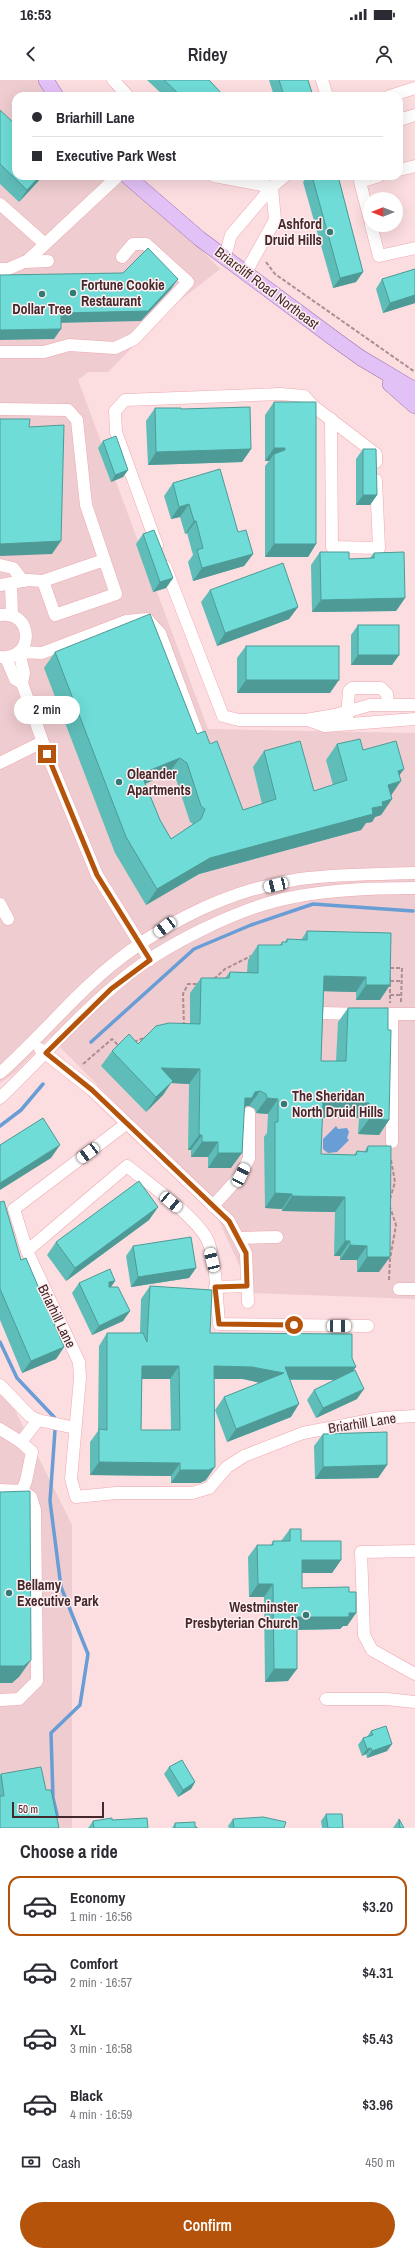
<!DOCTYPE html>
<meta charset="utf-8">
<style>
:root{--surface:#fff;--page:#f7f7f7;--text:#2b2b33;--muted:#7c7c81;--line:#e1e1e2;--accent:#b45309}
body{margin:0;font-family:"Archivo Narrow",sans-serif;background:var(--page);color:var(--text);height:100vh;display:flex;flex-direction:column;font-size:15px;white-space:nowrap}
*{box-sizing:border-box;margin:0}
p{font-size:13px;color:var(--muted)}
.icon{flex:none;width:22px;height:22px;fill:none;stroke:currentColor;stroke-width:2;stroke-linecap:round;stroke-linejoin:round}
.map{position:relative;height:1748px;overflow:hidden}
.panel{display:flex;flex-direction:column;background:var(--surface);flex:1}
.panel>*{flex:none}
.hud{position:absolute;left:12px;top:12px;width:391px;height:88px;border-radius:12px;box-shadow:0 4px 16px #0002;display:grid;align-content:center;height:88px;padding:0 20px;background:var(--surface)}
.needle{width:26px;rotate:270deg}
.buttons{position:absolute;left:363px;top:112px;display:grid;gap:8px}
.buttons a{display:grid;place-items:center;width:40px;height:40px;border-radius:50%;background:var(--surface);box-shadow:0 4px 16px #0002;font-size:20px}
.scale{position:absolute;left:12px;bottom:10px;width:92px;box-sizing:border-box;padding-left:4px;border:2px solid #44282b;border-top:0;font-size:11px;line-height:14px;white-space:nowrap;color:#44282b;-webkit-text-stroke:3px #ffeff0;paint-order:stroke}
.end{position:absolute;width:18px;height:18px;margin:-9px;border:5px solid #b45309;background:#fff;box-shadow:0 0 0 2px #fff}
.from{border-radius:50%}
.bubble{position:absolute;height:28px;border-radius:14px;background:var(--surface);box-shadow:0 4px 16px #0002;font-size:13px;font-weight:600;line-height:28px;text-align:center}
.car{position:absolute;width:12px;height:24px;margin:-12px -6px;border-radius:5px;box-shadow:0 0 3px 1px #0007;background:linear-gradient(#fff 24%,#345 0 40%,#fff 0 76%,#345 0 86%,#fff 0)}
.hud b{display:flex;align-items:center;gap:14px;height:38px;font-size:15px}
.hud b+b{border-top:1px solid var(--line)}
.hud i{width:10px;height:10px;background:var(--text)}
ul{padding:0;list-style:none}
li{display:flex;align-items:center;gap:12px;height:60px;margin:0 8px 6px;padding:0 12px;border:2px solid transparent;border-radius:12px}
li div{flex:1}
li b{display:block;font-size:15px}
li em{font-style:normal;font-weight:600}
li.selected{border-color:var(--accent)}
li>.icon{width:36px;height:36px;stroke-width:1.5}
h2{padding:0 20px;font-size:18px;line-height:48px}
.pay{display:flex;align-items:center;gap:10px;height:44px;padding:0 20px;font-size:15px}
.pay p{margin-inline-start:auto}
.action{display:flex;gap:8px;margin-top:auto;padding:8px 20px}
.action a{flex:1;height:46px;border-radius:24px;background:var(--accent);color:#fff;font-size:16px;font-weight:600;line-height:46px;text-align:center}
.status{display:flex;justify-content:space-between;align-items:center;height:28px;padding:0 20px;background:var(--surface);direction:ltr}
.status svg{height:11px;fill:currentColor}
header{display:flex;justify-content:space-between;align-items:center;height:52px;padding:0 20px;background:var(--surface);font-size:18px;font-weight:600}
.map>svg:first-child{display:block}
</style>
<div class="status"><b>16:53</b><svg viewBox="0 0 49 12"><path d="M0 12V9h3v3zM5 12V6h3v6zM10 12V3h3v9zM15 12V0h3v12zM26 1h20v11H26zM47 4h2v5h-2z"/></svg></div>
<header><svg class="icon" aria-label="back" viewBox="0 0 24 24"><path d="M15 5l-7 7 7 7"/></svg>Ridey<svg class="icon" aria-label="person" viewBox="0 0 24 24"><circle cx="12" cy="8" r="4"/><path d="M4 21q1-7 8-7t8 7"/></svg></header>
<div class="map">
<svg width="415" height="1748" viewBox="0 0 415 1748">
<rect width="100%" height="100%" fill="#fcdde0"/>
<g fill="#eecccf">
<polygon points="0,0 54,0 65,16 16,16 16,96 128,96 220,189 174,225 108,292 88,292 78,300 208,649 415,653 415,1219 252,1213 208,1117 50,957 16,992 0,1003"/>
<polygon points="0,1300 72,1445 72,1748 0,1748"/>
</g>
<polygon fill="#699dd6" points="336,1046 338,1049 347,1048 349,1052 347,1058 349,1060 337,1072 328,1073 323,1069 323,1059"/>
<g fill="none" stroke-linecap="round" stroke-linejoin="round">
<g stroke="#699dd6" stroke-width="3.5">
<polyline points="91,962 194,869 251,845 313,824 413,831"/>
<polyline points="0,1046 21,1030 43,1004"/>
<polyline points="0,1262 17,1298 54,1337"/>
<polyline points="55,1350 50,1421 61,1507 88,1574 80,1625 51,1653 53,1718 57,1735"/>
</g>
<defs>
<g id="minor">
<polyline points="113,0 128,16"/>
<polyline points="322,0 327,16"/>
<polyline points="390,16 415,8"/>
<polyline points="399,40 415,35"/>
<polyline points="399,90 415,86"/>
<polyline points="214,96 272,107"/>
<polyline points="0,124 45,164"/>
<polyline points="370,140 360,102 379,96"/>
<polyline points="371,145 379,176 415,168"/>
<polyline points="225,176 231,155 272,107 285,96"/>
<polyline points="26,182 118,96"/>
<polyline points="0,189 8,189 24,182 48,181"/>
<polyline points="246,192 275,140 272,107"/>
<polyline points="0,272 44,272 69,265 115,268 134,259 188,202 146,164 133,164 122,177"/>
<polyline points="0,329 68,330 77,340 86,425 116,514 55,535 43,501 104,480"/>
<polyline points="331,339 332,467 379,468 376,400"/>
<polyline points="157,465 116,352 115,331 125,320 281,314 304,316 313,326 376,374 376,382"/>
<polyline points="0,485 13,488 23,501"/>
<polyline points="165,486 223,636 239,640 306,640 335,635 370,625 415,625"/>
<polyline points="11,504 12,535"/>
<polyline points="0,505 28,500 43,501"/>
<path d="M0,535C34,530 35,581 0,577"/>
<polyline points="6,578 15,599 22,603"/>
<polyline points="347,638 349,611 352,608 381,608 387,614 388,624"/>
<polyline points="308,640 325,646 415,639"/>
<polyline points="0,683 42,662"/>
<polyline points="0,824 8,839"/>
<polyline points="150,880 97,795 47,674 22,603 24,593 19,572 42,573 126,541 147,539 160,553 201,663 206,667"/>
<polyline points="323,933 360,934"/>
<polyline points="384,934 415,934"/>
<polyline points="40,969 92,1010 229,1141 246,1173 248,1222"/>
<path d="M0,993C31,966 58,934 88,906C146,851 221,811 300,799C338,794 377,794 415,793"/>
<path d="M0,1018C41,979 79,934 124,898C164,865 242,826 294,817C334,809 375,808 415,808"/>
<polyline points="392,1062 392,934"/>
<polyline points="213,1126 241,1095 249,1078 249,1033"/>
<polyline points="239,1158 277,1157"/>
<polyline points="27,1171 14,1129 126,1044"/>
<polyline points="215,1207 247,1206"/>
<polyline points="399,1209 415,1209"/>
<path d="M368,1246L219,1244C217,1222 216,1177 207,1159C194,1135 149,1104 127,1086L27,1171L79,1282L80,1298L71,1399L76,1417L116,1413H192L209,1408L227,1387L244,1376L303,1353L381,1338L415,1336"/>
<polyline points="0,1305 30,1336 38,1340 75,1348"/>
<polyline points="0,1349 21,1362"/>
<polyline points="0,1410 22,1411 26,1401 32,1372 21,1362 38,1340"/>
<polyline points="415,1471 361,1472 364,1555 372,1570 415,1594"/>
<polyline points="326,1619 387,1619 415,1622"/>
<polyline points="0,1620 19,1619 37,1601 35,1430 31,1417 22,1411"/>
</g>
<g id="major">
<polyline points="46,0 56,16"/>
<polyline points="127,96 200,159 340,263 361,278 415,310"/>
<polyline points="390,304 415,326"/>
</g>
</defs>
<use href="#minor" stroke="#f0a8b1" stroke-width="13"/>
<use href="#major" stroke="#9e70ac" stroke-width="16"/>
<g stroke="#ac8e91" stroke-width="2" stroke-dasharray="4 2" stroke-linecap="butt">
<polyline points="266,182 275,194 415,292"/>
<polyline points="390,888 402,888 401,922"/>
<polyline points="390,897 390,923"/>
<polyline points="214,899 225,889 251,876"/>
<polyline points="390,901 401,901"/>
<polyline points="390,915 402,915"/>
<polyline points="184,946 183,914 188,904 198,904"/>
<polyline points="134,962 148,956"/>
<polyline points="83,984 112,959 119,966"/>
<polyline points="390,1119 395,1102 391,1080"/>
<polyline points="389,1200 390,1179 396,1145 390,1127"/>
</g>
<use href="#minor" stroke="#fff" stroke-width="12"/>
<use href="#major" stroke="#e2c1f7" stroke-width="15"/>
</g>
<g fill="#5fbdb9" fill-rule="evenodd">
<polygon points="147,0 209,0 224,16 164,16"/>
<polygon points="269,0 308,0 313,16 274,16"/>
<polygon points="0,30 16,96 43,96 19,122 0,104"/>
<polygon points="307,96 338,96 363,192 356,202 333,208 303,102"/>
<polygon points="415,189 415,223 383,233 376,209 382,199"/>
<polygon points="274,322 316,464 308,477 265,477 265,386 269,381 265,381 265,335"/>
<polygon points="155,328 181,329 251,369 242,382 148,385 146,341"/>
<polygon points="103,361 128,390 123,397 111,402 98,368"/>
<polygon points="363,369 377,415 370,425 356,425 356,379"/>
<polygon points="173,403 238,452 253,474 244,486 193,501 188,482 193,475 187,453 185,454 180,437 171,439 164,416"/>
<polygon points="143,454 173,498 166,508 153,512 136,464"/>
<polygon points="320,472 349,479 370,478 374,473 405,518 396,531 312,532 311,485"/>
<polygon points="210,510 298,527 289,539 217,566 201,522"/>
<polygon points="358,545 399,575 392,585 351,585 351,555"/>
<polygon points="246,566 330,613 237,613 237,578"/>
<path d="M55,572L197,654L210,664L243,730L262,724L253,687L264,671L314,711L333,705L326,680L337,664L363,670L404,689L399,695L391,716L392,719L381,735L375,737L372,742L366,743L361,750L199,794L146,825L115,773L44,588ZM168,694L176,699L190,742L193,744L171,759L160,740L145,704Z"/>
<polygon points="307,851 391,853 380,920 356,920 356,912 324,911 321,981 336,981 338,942 348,928 388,950 389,1040 379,1055 358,1054 359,1038 322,1038 321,1074 354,1075 357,1071 364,1072 368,1066 379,1192 357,1192 357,1180 340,1180 340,1176 334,1176 335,1132 282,1131 282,1129 265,1128 264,1057 267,1053 268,1034 256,1033 255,1029 249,1026 246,1026 244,1030 231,1088 208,1088 208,1077 191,1077 191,1070 188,1070 189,1004 171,1003 163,1015 146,1032 101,986 112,971 138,964 190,944 190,913 201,898 225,898 230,892 247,892 248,880 258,865 280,865 282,862 285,862 287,859 301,860"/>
<polygon points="0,1122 21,1180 64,1267 56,1279 22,1293 0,1240"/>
<polygon points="158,1127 149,1140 66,1201 47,1175 56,1162"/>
<polygon points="133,1166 196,1188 189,1198 131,1207 126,1176"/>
<polygon points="115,1201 111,1207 130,1231 123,1241 92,1255 72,1213 79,1203"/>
<path d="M150,1206L210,1253L352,1278L357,1319L316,1338L307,1320L314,1310L335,1300H290L291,1337L227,1362L215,1330L224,1317L260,1303L243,1299H214L206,1400L200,1403H171V1396L90,1395V1362L98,1351L99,1266L107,1253H140L141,1219ZM142,1299H170L171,1350H141Z"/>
<polygon points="323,1354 387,1385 378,1398 315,1399 314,1366"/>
<polygon points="290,1449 301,1461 341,1480 332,1493 302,1493 302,1508 349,1512 356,1533 347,1546 343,1546 340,1549 297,1550 288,1601 265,1602 264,1517 249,1517 248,1477 257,1465 271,1465 273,1461 281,1461"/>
<polygon points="371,1651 392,1664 387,1671 367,1678 366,1674 362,1676 358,1665 363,1658 367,1657"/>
<polygon points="169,1687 195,1702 191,1709 178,1717 164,1694"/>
<polygon points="1,1694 46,1710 0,1748 0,1695"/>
<polygon points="326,1734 343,1748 322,1748 321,1741"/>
<polygon points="233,1739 284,1748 229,1748 228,1746"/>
<polygon points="399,1739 404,1748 393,1748"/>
<polygon points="112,1740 148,1748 88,1748 93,1741"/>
<polygon points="175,1743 195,1747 197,1748 172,1748"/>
</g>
<g fill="#4e9a96">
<polygon points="40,96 43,96 19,122 27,110"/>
<polygon points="363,192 356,202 333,208 340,198"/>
<polygon points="178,199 171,209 141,241 54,243 61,233"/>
<polygon points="415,215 415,223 383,233 390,223"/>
<polygon points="61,249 54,259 0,260 0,250"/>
<polygon points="274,368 285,368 276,381 274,374 269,381 265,381"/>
<polygon points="251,369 242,382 148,385 156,372"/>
<polygon points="128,390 123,397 111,402 115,395"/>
<polygon points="363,415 377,415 370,425 356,425"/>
<polygon points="189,424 180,437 171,439 179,427"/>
<polygon points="194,441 196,441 187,453 185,454"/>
<polygon points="61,461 52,474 0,476 0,464"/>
<polygon points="274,464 316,464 308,477 265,477"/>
<polygon points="253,474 244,486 193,501 202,488"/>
<polygon points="173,498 166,508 153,512 160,502"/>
<polygon points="405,518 396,531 312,532 321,520"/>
<polygon points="298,527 289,539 217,566 225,553"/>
<polygon points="358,575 399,575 392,585 351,585"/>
<polygon points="246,600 339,600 330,613 237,613"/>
<polygon points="180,678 168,694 137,707 148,691"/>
<polygon points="404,689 393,704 401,701 390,717 377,721 398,691"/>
<polygon points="392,719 381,735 375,737 372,742 366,743 361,750 199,794 146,825 157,809 210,778 372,728 382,722"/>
<polygon points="324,896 366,897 356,912 314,911"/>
<polygon points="366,905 390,905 380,920 356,920"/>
<polygon points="161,988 200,989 189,1004 171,1003 163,1015 146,1032 156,1017"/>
<polygon points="260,1011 249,1026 246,1026 242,1033 245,1018 255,1012"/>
<polygon points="267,1018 278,1019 268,1034 256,1033"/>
<polygon points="323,1022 369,1023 359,1038 312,1037"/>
<polygon points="369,1039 389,1040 379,1055 358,1054"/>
<polygon points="199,1055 202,1055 191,1070 188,1070"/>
<polygon points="202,1062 218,1062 208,1077 191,1077"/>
<polygon points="60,1065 51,1078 0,1110 0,1103"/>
<polygon points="218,1073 242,1073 231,1088 208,1088"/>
<polygon points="275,1113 292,1114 282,1129 265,1128"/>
<polygon points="292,1116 345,1117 335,1132 282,1131"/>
<polygon points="158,1127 149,1140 66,1201 75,1188"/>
<polygon points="345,1161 350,1161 340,1176 334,1176"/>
<polygon points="350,1165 367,1166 357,1180 340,1180"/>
<polygon points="367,1177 390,1177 379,1192 357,1192"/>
<polygon points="196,1188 189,1198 131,1207 138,1197"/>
<polygon points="115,1201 108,1211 109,1202"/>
<polygon points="130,1231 123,1241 92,1255 99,1246"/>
<polygon points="64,1267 56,1279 22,1293 31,1281"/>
<polygon points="142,1286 179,1286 170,1299 133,1299"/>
<polygon points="214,1286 285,1287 356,1287 347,1300 280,1299 275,1306 243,1299 205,1299"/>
<polygon points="364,1309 357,1319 316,1338 323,1328"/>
<polygon points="299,1324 291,1337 227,1362 236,1349"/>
<polygon points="99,1382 180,1383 171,1396 90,1395"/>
<polygon points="387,1385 378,1398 315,1399 323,1387"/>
<polygon points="215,1387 206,1400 200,1403 171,1403 180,1390"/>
<polygon points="302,1480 341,1480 332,1493 293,1493"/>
<polygon points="258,1504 273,1504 264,1517 249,1517"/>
<polygon points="349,1533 356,1533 347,1546 343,1546 340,1549 288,1550 297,1537"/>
<polygon points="31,1580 19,1597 12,1603 0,1603 0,1586"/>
<polygon points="274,1589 297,1589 288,1601 265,1602"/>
<polygon points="392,1664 387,1671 367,1678 372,1671"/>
<polygon points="371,1668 366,1674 362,1676 367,1669"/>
<polygon points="195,1702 191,1709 178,1717 183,1710"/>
</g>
<g fill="#6fdcd7" stroke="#4e9a96" fill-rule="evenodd">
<polygon points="164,0 209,0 224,16 181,16"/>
<polygon points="279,0 308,0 313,16 284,16"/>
<polygon points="0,30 16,45 16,96 40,96 27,110 0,84"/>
<polygon points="312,96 338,96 363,192 340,198"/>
<polygon points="148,168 178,199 148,231 61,233 61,249 0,250 0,195 123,193"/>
<polygon points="415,189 415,215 390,223 382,199"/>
<polygon points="274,322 316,322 316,464 274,464 274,374 285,370 285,368 274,368"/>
<polygon points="250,327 251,369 156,372 155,328 181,328 181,329"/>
<polygon points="0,339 30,339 29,347 64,345 61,461 0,464"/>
<polygon points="116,356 128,390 115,395 103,361"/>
<polygon points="363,369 376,369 377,415 363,415"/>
<polygon points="220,389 238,452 246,450 253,474 202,488 197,470 203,468 196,441 194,441 189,424 179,427 173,403"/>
<polygon points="154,450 173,498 160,502 143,454"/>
<polygon points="320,472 349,472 349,479 374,478 374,473 404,472 405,518 321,520"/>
<polygon points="283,483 298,527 225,553 210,510"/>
<path d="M150,534L197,654L205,651L210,664L217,661L243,730L276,719L264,671L300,661L314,711L347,700L337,664L360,659L363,670L396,661L404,689L398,691L401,701L388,705L392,719L382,722L383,726L372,728L373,734L210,778L157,809L126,757L55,572ZM180,678L187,683L201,726L205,729L201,739L171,759L160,740L144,701L148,691Z"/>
<rect x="358" y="545" width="41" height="30"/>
<rect x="246" y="566" width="93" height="34"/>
<polygon points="307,851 391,853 390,905 366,905 366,897 324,896 321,981 346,981 348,928 388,928 388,950 391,950 389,1040 369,1039 369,1023 323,1022 321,1074 356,1075 357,1071 367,1072 368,1066 391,1066 390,1177 367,1177 367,1166 350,1165 350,1161 345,1161 345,1117 292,1116 292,1114 275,1113 275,1042 278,1042 278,1019 267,1018 266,1014 260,1011 255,1012 252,1018 245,1018 242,1073 218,1073 218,1062 202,1062 202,1055 199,1055 200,989 161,988 173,1001 156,1017 112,971 129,954 138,964 156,946 169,943 200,944 201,898 229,898 230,892 258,893 258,865 282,865 282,862 287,862 287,859 307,860"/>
<polygon points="43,1038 60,1065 0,1103 0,1065"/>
<polygon points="139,1101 158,1127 75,1188 56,1162"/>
<polygon points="4,1121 21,1180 26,1178 64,1267 31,1281 0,1209 0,1122"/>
<polygon points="191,1157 196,1188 138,1197 133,1166"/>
<polygon points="110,1189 115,1201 109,1202 109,1207 118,1207 130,1231 99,1246 79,1203"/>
<path d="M150,1206L212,1210L210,1253L352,1254V1278L356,1287H285L299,1324L236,1349L224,1317L284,1293L252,1287L214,1286L215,1387L209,1390H180V1383L99,1382V1349L107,1350V1253H143L147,1262ZM142,1286H179L180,1350H141Z"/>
<polygon points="355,1290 364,1309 323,1328 314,1310"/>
<polygon points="387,1352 387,1385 323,1387 323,1354"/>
<polygon points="30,1411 31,1580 24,1586 0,1586 0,1412"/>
<polygon points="290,1449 301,1449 301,1461 341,1461 341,1480 302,1480 302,1508 349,1507 349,1512 356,1512 356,1533 349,1533 349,1537 297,1537 297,1589 274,1589 273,1504 258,1504 257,1465 273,1465 273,1461 290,1461"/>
<polygon points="386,1646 392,1664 372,1671 371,1668 367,1669 363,1658 373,1655 371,1651"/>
<polygon points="182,1680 195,1702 183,1710 169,1687"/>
<polygon points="41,1687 46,1710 51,1710 59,1748 0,1748 0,1716 4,1716 1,1694"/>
<polygon points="326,1734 342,1734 343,1748 328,1748"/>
<polygon points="263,1737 286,1742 284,1748 234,1748 233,1739"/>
<polygon points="112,1738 112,1740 147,1738 148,1748 94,1748 93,1741"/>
<polygon points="399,1739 404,1748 400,1748"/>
<polygon points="195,1742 195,1747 197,1747 197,1748 175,1748 175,1743"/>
</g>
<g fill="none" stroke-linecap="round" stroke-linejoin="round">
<polyline stroke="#b45309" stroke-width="5" points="47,674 97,795 150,880 111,909 46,973 92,1010 229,1141 246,1173 247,1206 215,1207 219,1244 294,1245"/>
</g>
<g fill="#317a76" stroke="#ffeff0" stroke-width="1.5">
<circle cx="330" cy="152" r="4"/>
<circle cx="73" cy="213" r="4"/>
<circle cx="42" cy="214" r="4"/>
<circle cx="119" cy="702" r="4"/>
<circle cx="284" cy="1024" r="4"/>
<circle cx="9" cy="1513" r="4"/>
<circle cx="306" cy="1535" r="4"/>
</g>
<g text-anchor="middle" stroke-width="3" stroke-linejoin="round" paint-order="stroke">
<g font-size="14" font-weight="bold" fill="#44282b" stroke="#ffeff0" text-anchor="start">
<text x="322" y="149" text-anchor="end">Ashford<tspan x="322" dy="16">Druid Hills</tspan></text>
<text x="81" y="210">Fortune Cookie<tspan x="81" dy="16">Restaurant</tspan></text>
<text x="42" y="234" text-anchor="middle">Dollar Tree</text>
<text x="127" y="699">Oleander<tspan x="127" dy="16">Apartments</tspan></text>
<text x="292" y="1021">The Sheridan<tspan x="292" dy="16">North Druid Hills</tspan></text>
<text x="17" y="1510">Bellamy<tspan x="17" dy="16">Executive Park</tspan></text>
<text x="298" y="1532" text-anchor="end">Westminster<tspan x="298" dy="16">Presbyterian Church</tspan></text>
</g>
<g font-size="14" fill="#44282b" stroke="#ffeff0">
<text transform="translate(267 208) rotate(37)" y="5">Briarcliff Road Northeast</text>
<text transform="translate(57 1236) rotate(64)" y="5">Briarhill Lane</text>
<text transform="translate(362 1343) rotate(-9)" y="5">Briarhill Lane</text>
</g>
</g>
</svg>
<div class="buttons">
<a><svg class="needle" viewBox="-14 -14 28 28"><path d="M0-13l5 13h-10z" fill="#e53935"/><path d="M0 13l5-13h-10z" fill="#7c7c81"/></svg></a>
</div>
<div class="scale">50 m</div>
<i class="end from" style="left:294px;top:1245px"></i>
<i class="end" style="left:47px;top:674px"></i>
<div class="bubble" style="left:14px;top:616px;width:66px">2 min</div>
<i class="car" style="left:276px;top:805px;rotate:257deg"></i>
<i class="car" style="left:165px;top:847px;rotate:233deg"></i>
<i class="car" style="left:88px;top:1073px;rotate:233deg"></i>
<i class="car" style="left:241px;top:1095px;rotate:26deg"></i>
<i class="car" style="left:171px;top:1122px;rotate:130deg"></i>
<i class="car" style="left:212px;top:1180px;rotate:346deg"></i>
<i class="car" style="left:339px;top:1246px;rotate:90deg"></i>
<div class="hud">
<b><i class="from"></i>Briarhill Lane</b>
<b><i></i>Executive Park West</b>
</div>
</div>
<section class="panel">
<h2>Choose a ride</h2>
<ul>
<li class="selected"><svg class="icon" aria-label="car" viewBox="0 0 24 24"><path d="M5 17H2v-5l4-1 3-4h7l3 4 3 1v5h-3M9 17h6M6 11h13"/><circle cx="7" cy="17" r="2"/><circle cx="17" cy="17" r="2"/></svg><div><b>Economy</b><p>1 min · 16:56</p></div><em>$3.20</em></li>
<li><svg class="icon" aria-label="car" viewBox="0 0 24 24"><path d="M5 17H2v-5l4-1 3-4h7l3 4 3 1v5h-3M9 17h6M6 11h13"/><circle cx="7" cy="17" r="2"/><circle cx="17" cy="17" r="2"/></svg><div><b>Comfort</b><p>2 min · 16:57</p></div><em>$4.31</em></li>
<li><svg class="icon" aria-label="car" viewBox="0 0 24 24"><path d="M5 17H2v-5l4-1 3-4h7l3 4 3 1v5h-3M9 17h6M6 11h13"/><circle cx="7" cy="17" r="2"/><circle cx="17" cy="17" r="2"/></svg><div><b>XL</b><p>3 min · 16:58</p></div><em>$5.43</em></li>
<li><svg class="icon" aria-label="car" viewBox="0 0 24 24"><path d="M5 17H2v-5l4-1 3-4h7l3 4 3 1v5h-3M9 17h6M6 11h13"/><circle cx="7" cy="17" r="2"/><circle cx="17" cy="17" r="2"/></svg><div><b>Black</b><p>4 min · 16:59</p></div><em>$3.96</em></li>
</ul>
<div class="pay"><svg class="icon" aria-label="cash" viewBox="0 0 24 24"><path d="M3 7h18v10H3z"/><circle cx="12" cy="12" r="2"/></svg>Cash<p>450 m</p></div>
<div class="action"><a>Confirm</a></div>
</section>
